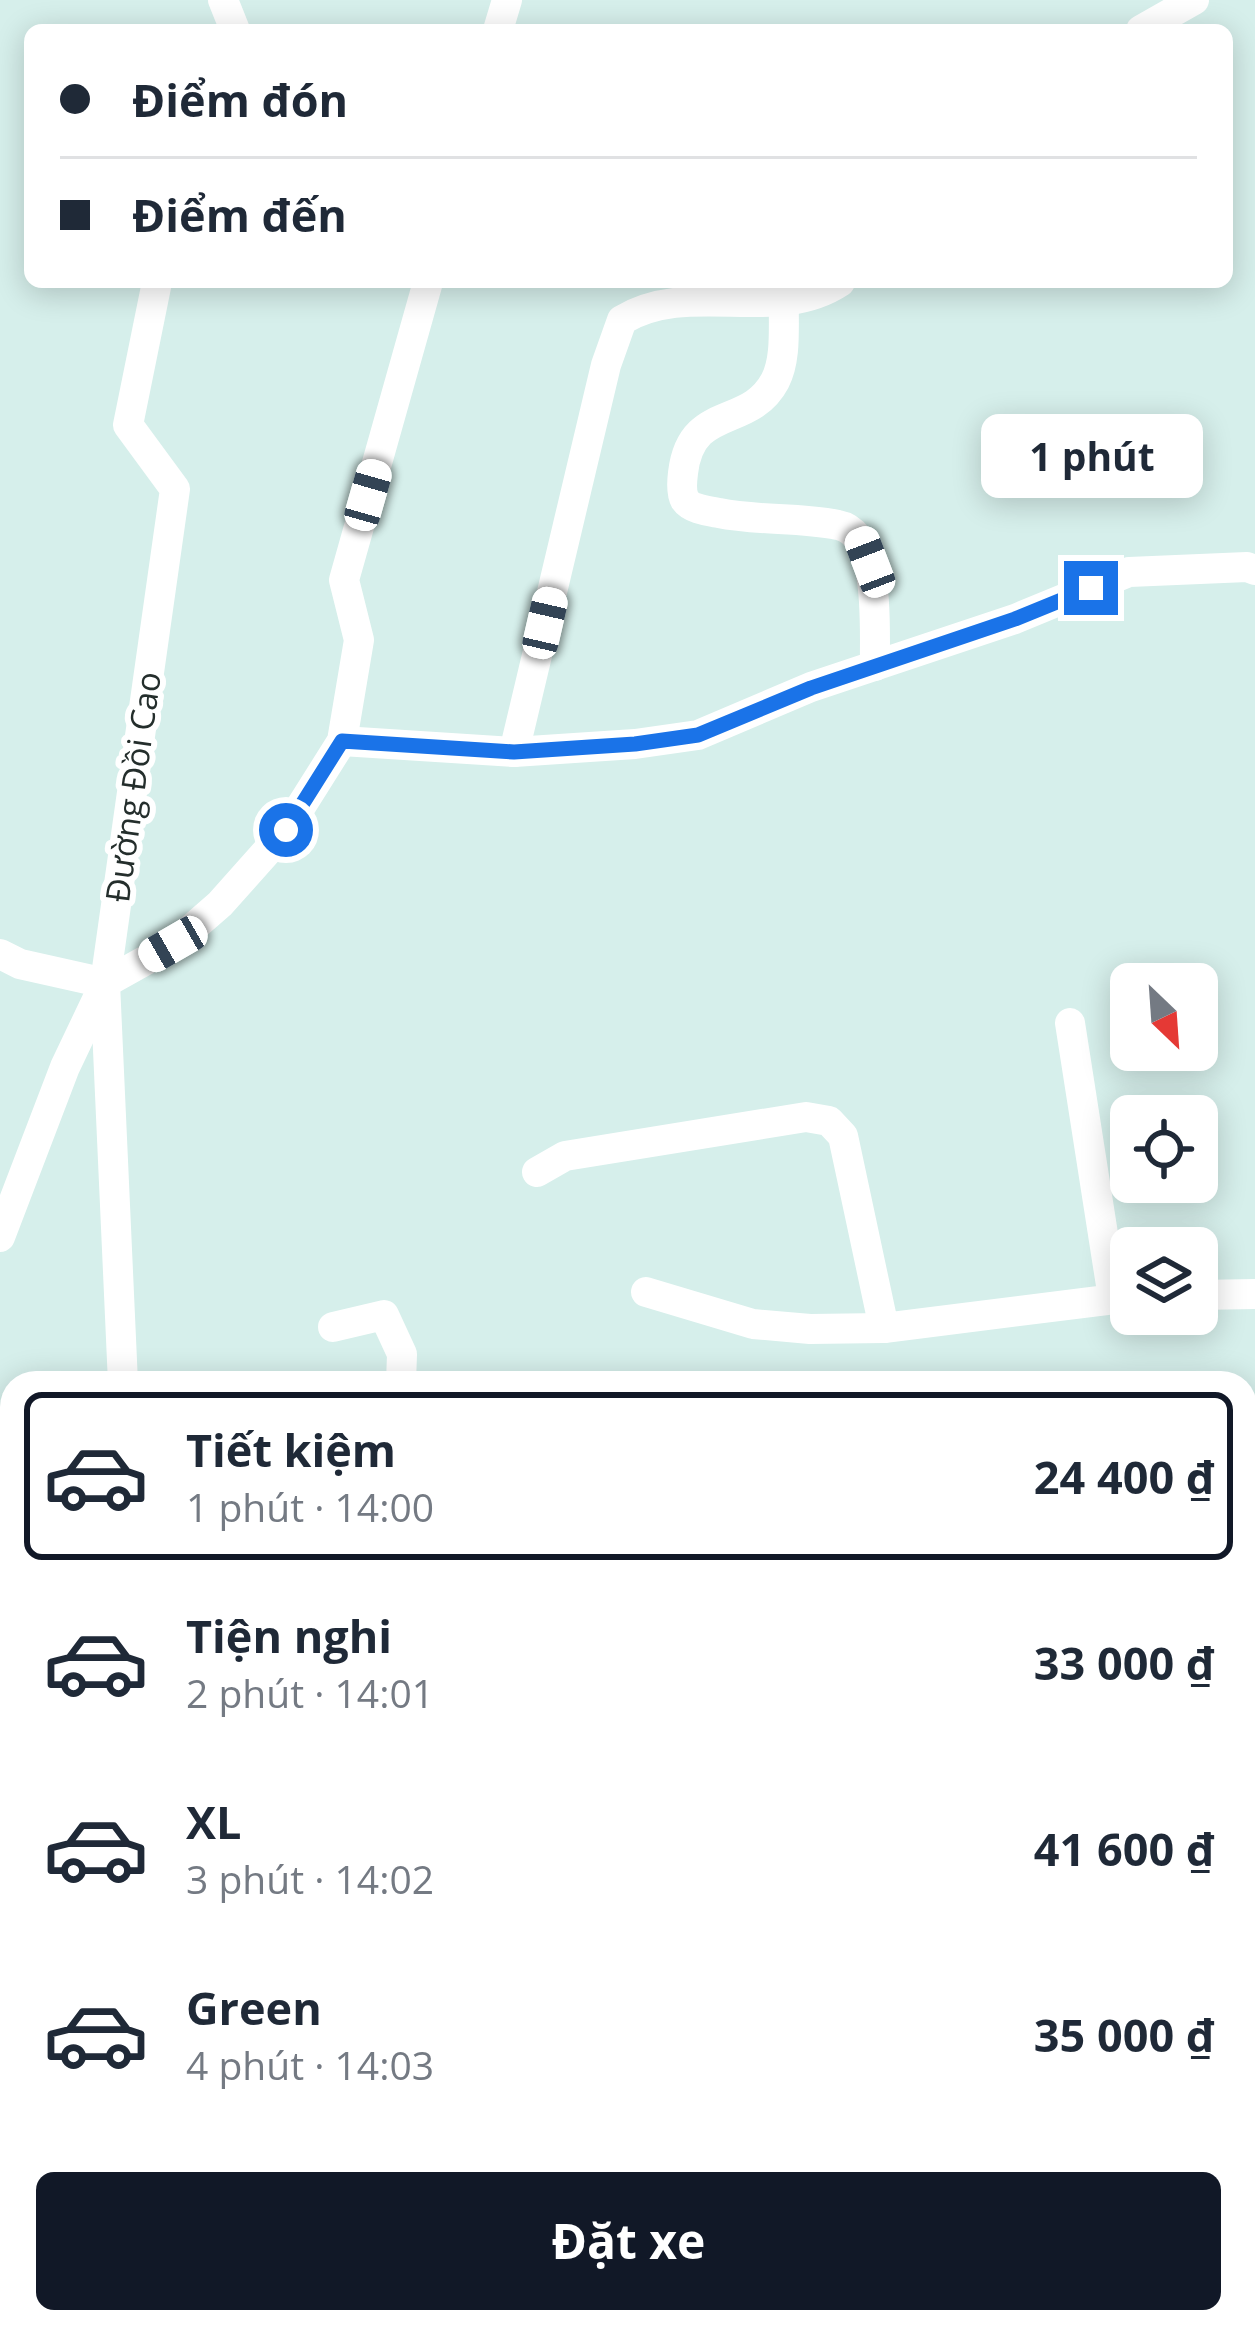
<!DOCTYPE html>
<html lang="vi">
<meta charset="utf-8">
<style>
:root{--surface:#fff;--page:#f2f2f3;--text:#1f2937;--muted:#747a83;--line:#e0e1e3;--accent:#111827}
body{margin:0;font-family:"Open Sans",sans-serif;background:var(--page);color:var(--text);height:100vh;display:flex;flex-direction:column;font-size:45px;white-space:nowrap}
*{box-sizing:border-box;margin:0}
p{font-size:39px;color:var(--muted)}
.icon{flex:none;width:66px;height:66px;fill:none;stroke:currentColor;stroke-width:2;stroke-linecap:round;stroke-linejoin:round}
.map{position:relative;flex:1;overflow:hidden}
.drawer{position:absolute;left:0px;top:1371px;width:1257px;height:963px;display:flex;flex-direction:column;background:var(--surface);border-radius:36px 36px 0 0;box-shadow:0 6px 30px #0003}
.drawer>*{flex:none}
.hud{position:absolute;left:24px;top:24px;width:1209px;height:264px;border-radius:18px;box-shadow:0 6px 30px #0003;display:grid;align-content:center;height:264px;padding:0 36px;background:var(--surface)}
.needle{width:78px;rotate:155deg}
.fabs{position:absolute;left:1110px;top:963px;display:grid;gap:24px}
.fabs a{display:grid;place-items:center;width:108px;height:108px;border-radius:18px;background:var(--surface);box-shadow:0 6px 30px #0003;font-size:60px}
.end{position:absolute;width:54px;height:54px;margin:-27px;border:15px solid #1a73e8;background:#fff;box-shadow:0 0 0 6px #fff}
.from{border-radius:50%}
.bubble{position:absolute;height:84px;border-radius:18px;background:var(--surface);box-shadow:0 6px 30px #0003;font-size:39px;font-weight:700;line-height:84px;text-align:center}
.car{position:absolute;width:36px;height:72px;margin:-36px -18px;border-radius:15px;box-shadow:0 0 9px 3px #0007;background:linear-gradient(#fff 24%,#345 0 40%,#fff 0 76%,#345 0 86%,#fff 0)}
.hud b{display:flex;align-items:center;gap:42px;height:114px;font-size:45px}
.hud b+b{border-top:3px solid var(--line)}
.hud i{width:30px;height:30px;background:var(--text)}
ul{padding:21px 0 0;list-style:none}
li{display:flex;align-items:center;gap:36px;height:168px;margin:0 24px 18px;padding:0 12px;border:6px solid transparent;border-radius:18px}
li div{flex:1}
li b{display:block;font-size:45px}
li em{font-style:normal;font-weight:700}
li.active{border-color:var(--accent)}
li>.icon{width:108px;height:108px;stroke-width:1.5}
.button{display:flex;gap:24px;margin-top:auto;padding:24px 36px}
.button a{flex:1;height:138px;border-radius:18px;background:var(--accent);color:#fff;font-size:48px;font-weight:700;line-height:138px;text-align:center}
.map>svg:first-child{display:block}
</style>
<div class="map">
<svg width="1255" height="2333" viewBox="0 0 1255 2333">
<rect width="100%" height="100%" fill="#d6efeb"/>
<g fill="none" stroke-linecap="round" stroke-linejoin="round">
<polyline stroke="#fff" stroke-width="15" points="537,2322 543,2333"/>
<g stroke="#fff" stroke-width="30">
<polyline points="223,0 235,30"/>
<polyline points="498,30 507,0"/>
<polyline points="1141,30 1194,0"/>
<path d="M784,299C783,325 787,358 775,381C749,430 691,403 683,473C682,481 681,493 685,500C691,509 708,511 719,513C758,521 799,517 838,525C882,533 874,631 875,666"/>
<polyline points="342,741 514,752 635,744 698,735 811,687 1015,619 1129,572 1247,567 1255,570"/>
<path d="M514,752L606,365L622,320C689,279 775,325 840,282"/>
<polyline points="0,954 20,964 105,983"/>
<polyline points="1070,1023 1113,1298"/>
<polyline points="537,1172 565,1156 806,1117 829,1121 843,1136 884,1328 1131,1297"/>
<polyline points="0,1237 65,1067 105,983 173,945 220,904 286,830 342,741 359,640 344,580 428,282"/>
<polyline points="646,1292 753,1324 810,1329 884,1328"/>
<polyline points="1197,1295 1255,1294"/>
<polyline points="333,1327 384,1315 402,1354 401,1383"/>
<polyline points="123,1383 105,983 175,489 128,425 157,282"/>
<polyline points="1245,1652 1255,1658"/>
<polyline points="154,2322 155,2333"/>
</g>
<g stroke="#fff" stroke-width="39">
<polyline points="1245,1881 1255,1879"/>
<polyline points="1245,2053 1255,2051"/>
<polyline points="0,2162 12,2160"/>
<polyline points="0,2330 36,2322"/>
</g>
<g stroke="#fff" stroke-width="45">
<polyline points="1245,1938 1255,1936"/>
<polyline points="1245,1999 1255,1997"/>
<polyline points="0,2215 12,2212"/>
<polyline points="0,2275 12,2272"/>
</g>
</g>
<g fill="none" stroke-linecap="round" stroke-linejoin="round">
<polyline stroke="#1a73e8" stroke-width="15" points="286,830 342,741 514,752 635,744 698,735 811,688 1015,619 1091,588"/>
</g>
<g text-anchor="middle" stroke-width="12" stroke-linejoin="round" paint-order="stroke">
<g font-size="33" fill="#242e2c" stroke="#fff">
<text transform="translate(133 787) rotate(-82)" y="12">Đường Đồi Cao</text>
</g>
</g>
</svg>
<div class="fabs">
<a><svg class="needle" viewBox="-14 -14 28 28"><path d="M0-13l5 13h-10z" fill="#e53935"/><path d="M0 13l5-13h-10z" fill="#747a83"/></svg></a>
<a><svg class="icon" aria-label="locate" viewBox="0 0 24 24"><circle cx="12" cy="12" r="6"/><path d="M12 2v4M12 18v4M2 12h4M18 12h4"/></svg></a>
<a><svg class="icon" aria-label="layers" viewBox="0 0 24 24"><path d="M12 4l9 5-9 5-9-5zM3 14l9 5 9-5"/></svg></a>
</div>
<i class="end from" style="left:286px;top:830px"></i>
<i class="end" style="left:1091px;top:588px"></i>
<div class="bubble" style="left:981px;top:414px;width:222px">1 phút</div>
<i class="car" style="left:368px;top:495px;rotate:16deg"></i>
<i class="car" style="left:870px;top:562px;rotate:339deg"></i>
<i class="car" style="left:545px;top:623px;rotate:13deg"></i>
<i class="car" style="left:173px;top:944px;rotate:240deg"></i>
<div class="hud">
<b><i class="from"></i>Điểm đón</b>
<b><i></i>Điểm đến</b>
</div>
<section class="drawer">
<ul>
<li class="active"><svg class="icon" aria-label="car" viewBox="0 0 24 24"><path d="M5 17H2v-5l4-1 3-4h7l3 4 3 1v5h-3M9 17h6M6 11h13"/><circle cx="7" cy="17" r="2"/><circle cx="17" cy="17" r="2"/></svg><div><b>Tiết kiệm</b><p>1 phút · 14:00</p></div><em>24 400 ₫</em></li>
<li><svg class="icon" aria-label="car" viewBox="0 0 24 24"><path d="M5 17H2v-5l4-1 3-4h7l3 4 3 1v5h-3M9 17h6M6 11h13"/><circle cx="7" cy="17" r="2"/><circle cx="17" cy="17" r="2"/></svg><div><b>Tiện nghi</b><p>2 phút · 14:01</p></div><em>33 000 ₫</em></li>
<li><svg class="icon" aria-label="car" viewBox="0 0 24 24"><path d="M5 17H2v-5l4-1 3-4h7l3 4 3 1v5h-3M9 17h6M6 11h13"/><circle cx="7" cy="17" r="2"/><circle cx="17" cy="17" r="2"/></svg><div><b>XL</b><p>3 phút · 14:02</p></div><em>41 600 ₫</em></li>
<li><svg class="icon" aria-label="car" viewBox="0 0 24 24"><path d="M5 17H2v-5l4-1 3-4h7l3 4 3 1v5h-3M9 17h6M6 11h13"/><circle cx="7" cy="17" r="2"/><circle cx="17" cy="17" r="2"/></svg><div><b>Green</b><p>4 phút · 14:03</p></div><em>35 000 ₫</em></li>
</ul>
<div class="button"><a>Đặt xe</a></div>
</section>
</div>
